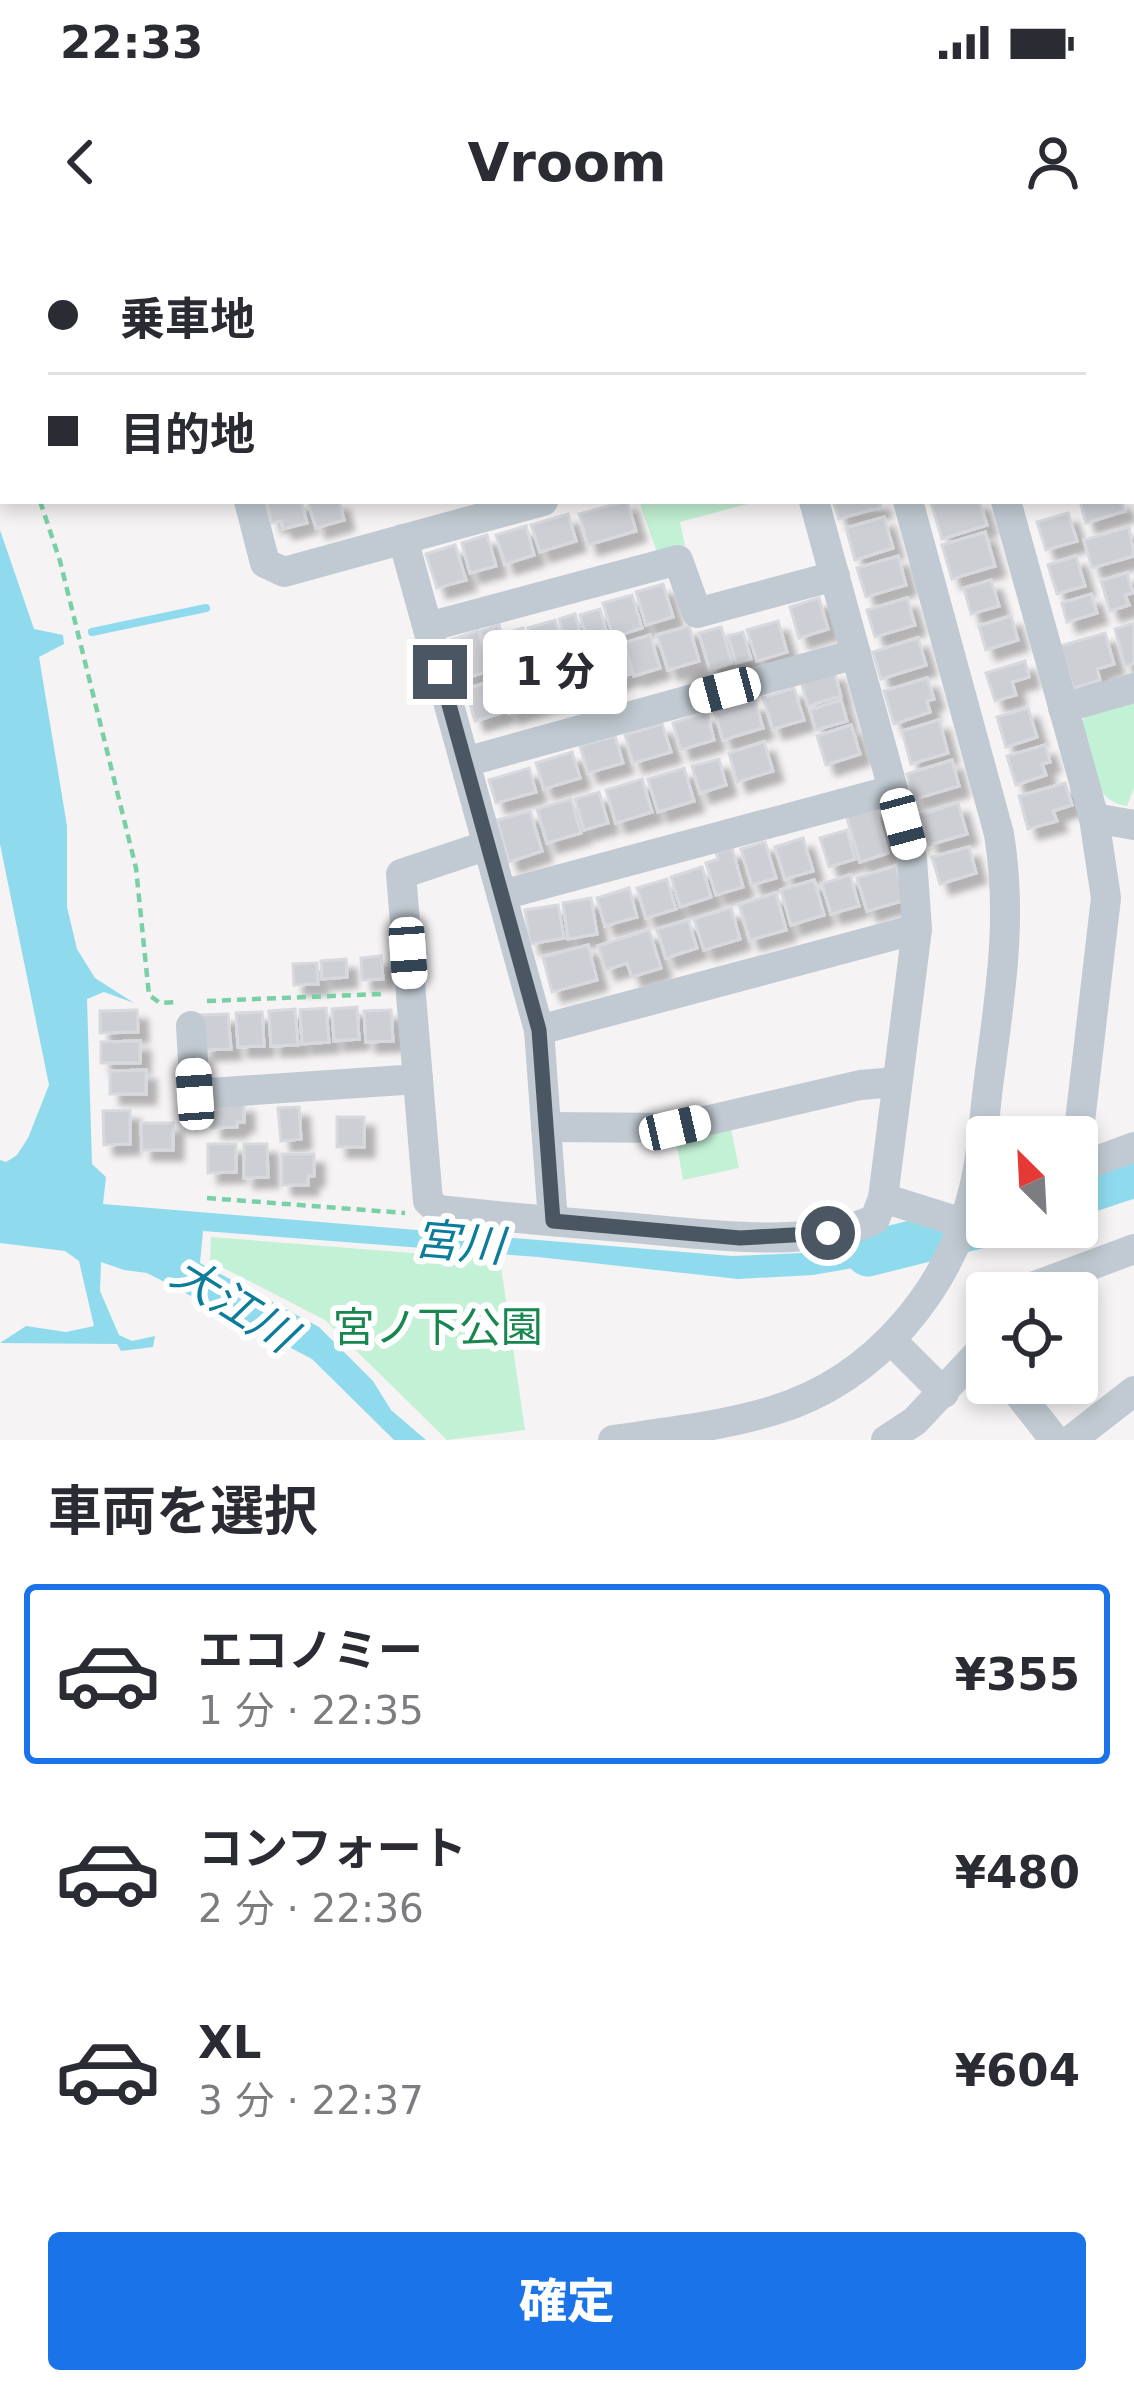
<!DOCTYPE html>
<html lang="ja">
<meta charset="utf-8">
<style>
:root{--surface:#fff;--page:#f2f2f3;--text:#2b2b33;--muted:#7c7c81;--line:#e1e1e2;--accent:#1a73e8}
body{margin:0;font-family:"DejaVu Sans","Noto Sans JP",sans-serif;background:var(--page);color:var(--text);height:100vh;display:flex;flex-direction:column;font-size:45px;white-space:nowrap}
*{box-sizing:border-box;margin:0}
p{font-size:39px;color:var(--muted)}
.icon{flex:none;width:66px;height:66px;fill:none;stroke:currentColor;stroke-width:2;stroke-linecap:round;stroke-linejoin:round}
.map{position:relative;height:1200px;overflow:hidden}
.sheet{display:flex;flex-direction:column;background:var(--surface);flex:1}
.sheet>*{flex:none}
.banner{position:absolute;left:0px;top:0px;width:1134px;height:264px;box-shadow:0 6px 18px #0003;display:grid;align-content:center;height:264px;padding:0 48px;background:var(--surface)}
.needle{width:78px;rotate:336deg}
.controls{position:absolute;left:966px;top:876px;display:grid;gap:24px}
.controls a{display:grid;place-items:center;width:132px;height:132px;border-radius:12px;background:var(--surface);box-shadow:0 6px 18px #0003;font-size:60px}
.end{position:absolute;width:54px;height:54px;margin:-27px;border:15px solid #4a5661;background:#fff;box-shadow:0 0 0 6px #fff}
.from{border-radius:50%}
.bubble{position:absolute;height:84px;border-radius:12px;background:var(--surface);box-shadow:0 6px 18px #0003;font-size:39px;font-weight:800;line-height:84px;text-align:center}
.car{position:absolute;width:36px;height:72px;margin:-36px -18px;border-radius:15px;box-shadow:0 0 9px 3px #0007;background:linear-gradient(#fff 24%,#345 0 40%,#fff 0 76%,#345 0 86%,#fff 0)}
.banner b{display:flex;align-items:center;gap:42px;height:114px;font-size:45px}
.banner b+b{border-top:3px solid var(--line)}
.banner i{width:30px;height:30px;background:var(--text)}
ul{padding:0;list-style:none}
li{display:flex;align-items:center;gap:36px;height:180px;margin:0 24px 18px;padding:0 24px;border:6px solid transparent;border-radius:12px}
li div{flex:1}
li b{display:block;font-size:45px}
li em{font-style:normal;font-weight:800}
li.active{border-color:var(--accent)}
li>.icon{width:108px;height:108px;stroke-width:1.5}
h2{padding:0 48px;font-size:54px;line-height:144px}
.primary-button{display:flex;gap:24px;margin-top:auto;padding:24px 48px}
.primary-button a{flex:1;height:138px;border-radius:12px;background:var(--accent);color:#fff;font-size:48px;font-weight:800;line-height:138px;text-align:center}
.status{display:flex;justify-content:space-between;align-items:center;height:84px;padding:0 60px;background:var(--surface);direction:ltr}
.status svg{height:33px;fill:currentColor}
header{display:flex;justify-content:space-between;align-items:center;height:156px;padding:0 48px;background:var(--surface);font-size:54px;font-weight:800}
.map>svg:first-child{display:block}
</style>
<div class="status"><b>22:33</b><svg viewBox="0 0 49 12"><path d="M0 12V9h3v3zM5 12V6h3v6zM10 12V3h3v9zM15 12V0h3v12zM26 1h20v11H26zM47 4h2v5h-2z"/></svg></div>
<header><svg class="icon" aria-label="back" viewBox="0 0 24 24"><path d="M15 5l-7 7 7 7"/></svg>Vroom<svg class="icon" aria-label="person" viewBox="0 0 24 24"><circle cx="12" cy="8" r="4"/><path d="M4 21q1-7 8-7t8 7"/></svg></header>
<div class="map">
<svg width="1134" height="1200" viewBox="0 0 1134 1200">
<defs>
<filter id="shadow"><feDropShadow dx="10" dy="10" stdDeviation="3" flood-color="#0004"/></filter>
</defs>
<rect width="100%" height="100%" fill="#f5f3f3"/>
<g fill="#c3f1d5">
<polygon points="639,261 758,261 680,282 685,306 658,315"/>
<path d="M1134,459V548L1127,566C1088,560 1089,516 1080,482L1091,472Z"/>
<polygon points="730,884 739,928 683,940 676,900"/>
<polygon points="211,997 500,1020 525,1190 447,1200 325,1080 210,1021"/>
</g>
<polygon fill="#90daee" points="0,290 34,389 63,395 64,404 39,417 67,586 67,667 77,709 95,738 134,763 104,752 87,759 92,924 106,937 103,964 732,1016 803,1013 928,991 922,1016 813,1035 738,1039 538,1017 203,991 200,1023 319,1087 373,1141 391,1170 426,1200 394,1200 312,1119 147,1033 124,1030 101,1022 100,1051 119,1095 132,1101 155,1096 153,1107 121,1111 117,1104 0,1103 26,1086 66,1092 94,1086 79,1021 65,1011 0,1003 0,920 6,922 17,915 28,898 49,845 0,604"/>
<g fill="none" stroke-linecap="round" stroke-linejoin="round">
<polyline stroke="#90daee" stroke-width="8" points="92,392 206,368"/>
<g stroke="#90daee" stroke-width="45">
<polyline points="1077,954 1134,935"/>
<polyline points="868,1014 987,984"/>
</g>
</g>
<g fill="#cdcfd5" stroke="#d7d9de" stroke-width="3" filter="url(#shadow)">
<polygon points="266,261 301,261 307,283 283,289 281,281 272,283"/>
<polygon points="308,261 339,261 344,280 316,288"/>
<polygon points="627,261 636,291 588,305 579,274"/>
<polygon points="833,261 879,261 881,267 839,279"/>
<polygon points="979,261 987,285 942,299 931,263"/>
<polygon points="1080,261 1121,261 1125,271 1086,283"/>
<polygon points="1068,273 1077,301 1046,310 1037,282"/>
<polygon points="568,274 576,301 540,312 531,285"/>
<polygon points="884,277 893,308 855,320 846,288"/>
<polygon points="526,286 534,315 505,324 496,295"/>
<polygon points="1129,287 1134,316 1092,328 1084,300"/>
<polygon points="985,292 995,326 952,339 942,305"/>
<polygon points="487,295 496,326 470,333 462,303"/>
<polygon points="455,305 466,340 437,348 426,314"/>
<polygon points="898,316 906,345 866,357 857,328"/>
<polygon points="1076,316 1085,346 1057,354 1048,325"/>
<polygon points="1127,333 1133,353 1125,355 1129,365 1110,371 1101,341"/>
<polygon points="991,340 999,366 971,374 964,348"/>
<polygon points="663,344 673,377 646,385 636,352"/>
<polygon points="1091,354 1097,373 1067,382 1062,363"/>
<polygon points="632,355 642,388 613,397 603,363"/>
<polygon points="819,358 828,389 799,398 790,367"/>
<polygon points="907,358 915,385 875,397 867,370"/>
<polygon points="600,369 608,397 588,403 580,375"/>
<polygon points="575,374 584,406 568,411 559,379"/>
<polygon points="1011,376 1018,400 986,410 979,386"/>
<polygon points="555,380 565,411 537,419 528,388"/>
<polygon points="778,381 787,412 757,421 747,390"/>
<polygon points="1134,383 1134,423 1125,426 1115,389"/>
<polygon points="499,385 511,424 492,430 481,391"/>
<polygon points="689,386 699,421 668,430 657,395"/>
<polygon points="721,387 732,423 710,430 699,393"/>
<polygon points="523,388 532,419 514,424 505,393"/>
<polygon points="478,391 490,431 458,440 447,401"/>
<polygon points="743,392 751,419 736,423 728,396"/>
<polygon points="1105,393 1114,424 1097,429 1100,440 1073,448 1060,406"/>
<polygon points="650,395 660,428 634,436 624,403"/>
<polygon points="918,398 926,425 881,439 873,412"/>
<polygon points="621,404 630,434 617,438 608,407"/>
<polygon points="606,409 615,440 589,447 579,417"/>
<polygon points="571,419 580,452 549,461 540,428"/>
<polygon points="1025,421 1029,437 1012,442 1016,455 995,461 986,433"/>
<polygon points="534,429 544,462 509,473 499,439"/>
<polygon points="834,431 841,456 808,466 801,441"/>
<polygon points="927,438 934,459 927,461 930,472 894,484 884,451"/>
<polygon points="495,440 504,472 475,481 466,449"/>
<polygon points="794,448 804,480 773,489 763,458"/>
<polygon points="841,460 847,481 816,490 810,470"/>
<polygon points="755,461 763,488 723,500 715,473"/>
<polygon points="1028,468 1037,497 1006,507 997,477"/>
<polygon points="707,472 714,500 681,510 673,483"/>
<polygon points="939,480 948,513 911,524 902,491"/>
<polygon points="662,484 671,512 633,523 625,495"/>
<polygon points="851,485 860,514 826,525 817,496"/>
<polygon points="615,496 623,523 588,533 580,506"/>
<polygon points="764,502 773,531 737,542 729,513"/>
<polygon points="1045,505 1050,522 1042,524 1046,535 1016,545 1007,516"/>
<polygon points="572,512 580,538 544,549 536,523"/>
<polygon points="719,519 726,545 700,553 692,526"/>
<polygon points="952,520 959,546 915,559 907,534"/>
<polygon points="529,528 536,552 496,563 489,540"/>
<polygon points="684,528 694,561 658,572 648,539"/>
<polygon points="642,539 652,572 616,583 606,550"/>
<polygon points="1065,543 1072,565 1053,571 1057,581 1028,589 1019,556"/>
<polygon points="599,552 608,583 584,590 575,559"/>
<polygon points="571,559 581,593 547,603 537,569"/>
<polygon points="958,563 967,594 929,605 920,575"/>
<polygon points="875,567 888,613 860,622 846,575"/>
<polygon points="530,571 542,611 509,622 497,580"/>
<polygon points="847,590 855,619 829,627 820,598"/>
<polygon points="803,598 813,631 785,639 775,607"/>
<polygon points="765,602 776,638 752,645 741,609"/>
<polygon points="969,607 976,633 940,644 932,617"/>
<polygon points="732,608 743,647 716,655 706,623 718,619 716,612"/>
<polygon points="896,626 906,660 867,671 857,638"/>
<polygon points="702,627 711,657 680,667 671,637"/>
<polygon points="850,635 859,666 831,674 822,644"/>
<polygon points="667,639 676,669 646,678 637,648"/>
<polygon points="814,640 824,675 791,685 781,650"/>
<polygon points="629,648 637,677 605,686 597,658"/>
<polygon points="776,653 786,690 750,700 739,665"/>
<polygon points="591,658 597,694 568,699 563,663"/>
<polygon points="558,665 564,698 530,704 525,670"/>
<polygon points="731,668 740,699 704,710 694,679"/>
<polygon points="688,680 697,708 666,718 657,689"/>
<polygon points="649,690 661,728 632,737 627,723 606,730 598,706"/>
<polygon points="588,705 597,740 552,752 543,717"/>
<polygon points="381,716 383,739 362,740 361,718"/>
<polygon points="346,719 347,737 322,739 321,721"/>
<polygon points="317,723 318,744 294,745 293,724"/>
<polygon points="357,767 359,799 334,801 332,769"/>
<polygon points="326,768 329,802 302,804 300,770"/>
<polygon points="295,769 298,805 271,806 269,771"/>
<polygon points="137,770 138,792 100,793 100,771"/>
<polygon points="391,770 393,801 366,802 364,771"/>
<polygon points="262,772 264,806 238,807 236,773"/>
<polygon points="228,774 231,809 203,810 201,775"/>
<polygon points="140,801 140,823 101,823 101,802"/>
<polygon points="146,830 146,854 110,854 110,831"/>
<polygon points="244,863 244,882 237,882 237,887 212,888 211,864"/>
<polygon points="299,867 301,899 281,901 278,868"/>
<polygon points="130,870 130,904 104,905 103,871"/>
<rect x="337" y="877" width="27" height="30"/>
<polygon points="141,883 173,883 173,910 142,910"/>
<polygon points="208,904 236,904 236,932 208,933"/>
<polygon points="244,904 267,904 268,937 244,938"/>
<polygon points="282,914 314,914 314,936 308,936 308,945 282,945"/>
</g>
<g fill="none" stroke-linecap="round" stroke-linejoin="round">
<g stroke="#7ad0a6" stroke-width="4.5" stroke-dasharray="9 6" stroke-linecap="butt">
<polyline points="0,193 3,193"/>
<polyline points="40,261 60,321 136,628 149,755 160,763 177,762"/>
<polyline points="207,761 381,754"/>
<polyline points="207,958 405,973"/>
</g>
<g stroke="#c1cad2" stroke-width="30">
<polyline points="178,0 179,3"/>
<polyline points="742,0 743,3"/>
<polyline points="836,0 837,3"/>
<polyline points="403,3 414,0"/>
<polyline points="936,3 946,0"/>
<polyline points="1131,101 1134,100"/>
<polyline points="1131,203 1134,217"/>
<polyline points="249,261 265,323 284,332 543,261"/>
<polyline points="1006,261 1094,578 1106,658 1077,907"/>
<polyline points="403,299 539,790 553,981"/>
<polyline points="428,387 678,320 697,373 835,336"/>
<polyline points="1063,468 1134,448"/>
<polyline points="465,522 856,414"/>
<polyline points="1094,578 1134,585"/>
<path d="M488,605L401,634L428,961L438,970C504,977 569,983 634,988C702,994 813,1010 875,979L883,958L917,689L912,619L814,261"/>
<polyline points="502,655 893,550"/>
<polyline points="191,786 196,870"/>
<polyline points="539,790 917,689"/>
<polyline points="195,854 418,839"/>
<polyline points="546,887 675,888 860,845 897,842"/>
<polyline points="1077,928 1134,907"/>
<polyline points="883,958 963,983"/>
<polyline points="1016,1053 1134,1009"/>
<polyline points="891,1100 944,1153"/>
<polyline points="1010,1143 1055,1200"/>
<path d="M613,1200C668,1192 723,1186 775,1170C876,1139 950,1049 974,948C983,913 984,875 989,839C1000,754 1013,680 999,594L908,261"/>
<polyline points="886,1200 915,1181 987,1104"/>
<polyline points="1071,1200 1134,1151"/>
</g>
</g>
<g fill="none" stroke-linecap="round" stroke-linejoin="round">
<polyline stroke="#4a5661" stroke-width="15" points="440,432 539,790 553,981 740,998 828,993"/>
</g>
<g text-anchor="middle" stroke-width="12" stroke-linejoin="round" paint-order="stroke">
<g font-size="42" fill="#17864f" stroke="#fff">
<text x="438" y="1102">宮ノ下公園</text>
</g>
<g font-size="45" font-style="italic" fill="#0c7c9b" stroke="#fff">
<text transform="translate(459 1002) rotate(5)" y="16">宮川</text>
<text transform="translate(234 1064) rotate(32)" y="16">大江川</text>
</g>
</g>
</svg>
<div class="controls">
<a><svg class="needle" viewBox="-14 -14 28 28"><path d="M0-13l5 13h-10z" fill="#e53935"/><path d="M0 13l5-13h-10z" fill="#7c7c81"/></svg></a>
<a><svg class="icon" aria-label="locate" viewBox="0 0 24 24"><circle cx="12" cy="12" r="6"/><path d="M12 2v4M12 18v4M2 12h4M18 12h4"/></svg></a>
</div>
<i class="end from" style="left:828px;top:993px"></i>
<i class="end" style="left:440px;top:432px"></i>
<div class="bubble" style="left:483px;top:390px;width:144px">1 分</div>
<i class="car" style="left:725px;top:450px;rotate:255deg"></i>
<i class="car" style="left:903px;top:584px;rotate:165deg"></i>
<i class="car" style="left:408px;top:713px;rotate:176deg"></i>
<i class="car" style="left:195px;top:854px;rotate:356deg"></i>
<i class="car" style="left:675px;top:888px;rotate:77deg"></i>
<div class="banner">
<b><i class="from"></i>乗車地</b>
<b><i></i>目的地</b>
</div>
</div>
<section class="sheet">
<h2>車両を選択</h2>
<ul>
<li class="active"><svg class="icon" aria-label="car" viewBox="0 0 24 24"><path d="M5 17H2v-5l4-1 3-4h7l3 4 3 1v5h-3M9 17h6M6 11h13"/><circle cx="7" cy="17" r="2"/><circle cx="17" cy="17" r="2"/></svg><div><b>エコノミー</b><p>1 分 · 22:35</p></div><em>¥355</em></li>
<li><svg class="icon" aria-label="car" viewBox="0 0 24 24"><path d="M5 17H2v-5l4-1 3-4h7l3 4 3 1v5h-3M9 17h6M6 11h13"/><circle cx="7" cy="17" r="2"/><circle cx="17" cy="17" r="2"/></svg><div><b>コンフォート</b><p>2 分 · 22:36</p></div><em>¥480</em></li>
<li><svg class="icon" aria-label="car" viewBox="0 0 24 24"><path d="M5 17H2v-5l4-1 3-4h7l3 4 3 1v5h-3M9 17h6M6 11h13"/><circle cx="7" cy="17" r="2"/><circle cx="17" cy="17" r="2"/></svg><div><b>XL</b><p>3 分 · 22:37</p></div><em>¥604</em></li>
</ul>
<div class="primary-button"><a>確定</a></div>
</section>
